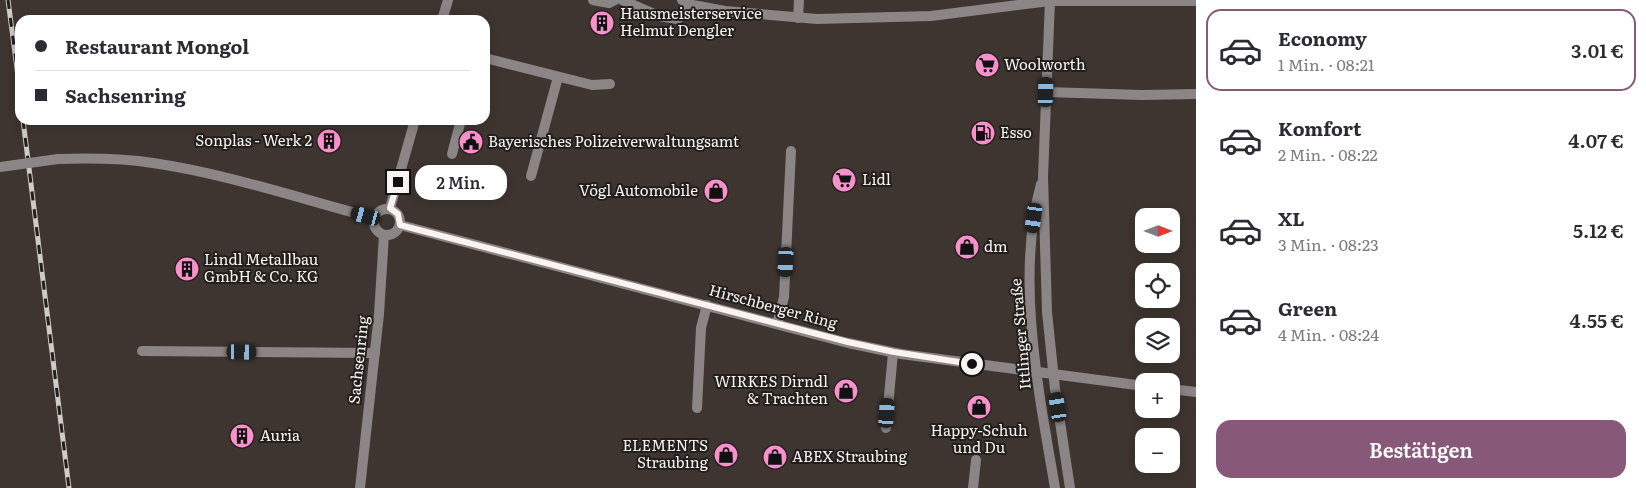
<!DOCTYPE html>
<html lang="de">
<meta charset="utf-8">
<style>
:root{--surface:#fff;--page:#f7f7f7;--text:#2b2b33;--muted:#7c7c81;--line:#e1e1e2;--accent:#875878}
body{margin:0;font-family:Literata,serif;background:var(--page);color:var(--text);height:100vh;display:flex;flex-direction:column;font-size:19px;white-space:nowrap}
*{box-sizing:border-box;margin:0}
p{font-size:16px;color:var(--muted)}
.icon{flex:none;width:28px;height:28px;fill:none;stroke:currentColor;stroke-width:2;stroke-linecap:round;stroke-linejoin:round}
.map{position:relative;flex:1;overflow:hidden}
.drawer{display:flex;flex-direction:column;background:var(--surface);width:450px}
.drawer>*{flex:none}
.banner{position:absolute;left:15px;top:15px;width:475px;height:110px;border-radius:15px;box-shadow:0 2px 12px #0003;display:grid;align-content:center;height:110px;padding:0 20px;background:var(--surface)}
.needle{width:32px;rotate:90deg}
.controls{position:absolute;left:1135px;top:208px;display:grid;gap:10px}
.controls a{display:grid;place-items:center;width:45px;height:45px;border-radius:10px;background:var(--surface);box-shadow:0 2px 12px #0003;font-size:25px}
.end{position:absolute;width:22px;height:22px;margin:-11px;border:6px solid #f9f4f0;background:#111;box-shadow:0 0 0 2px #111}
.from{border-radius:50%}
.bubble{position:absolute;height:35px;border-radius:15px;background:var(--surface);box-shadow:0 2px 12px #0003;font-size:16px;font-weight:600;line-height:35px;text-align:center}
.car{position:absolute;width:15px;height:30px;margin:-15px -8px;border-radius:6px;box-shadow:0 0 4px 1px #0007;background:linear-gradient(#222 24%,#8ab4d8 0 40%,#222 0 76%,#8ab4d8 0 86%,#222 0)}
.banner b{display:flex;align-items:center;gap:18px;height:48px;font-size:19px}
.banner b+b{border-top:1px solid var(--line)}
.banner i{width:12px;height:12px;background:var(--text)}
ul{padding:9px 0 0;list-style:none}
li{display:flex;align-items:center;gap:15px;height:82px;margin:0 10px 8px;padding:0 10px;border:2px solid transparent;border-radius:15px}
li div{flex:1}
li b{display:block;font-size:19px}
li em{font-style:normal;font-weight:600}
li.current{border-color:var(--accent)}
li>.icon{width:45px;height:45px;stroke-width:1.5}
.button{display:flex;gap:10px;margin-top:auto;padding:10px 20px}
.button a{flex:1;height:58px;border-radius:15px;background:var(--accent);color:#fff;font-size:20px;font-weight:600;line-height:58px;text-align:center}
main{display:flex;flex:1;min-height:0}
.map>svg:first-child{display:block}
</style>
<main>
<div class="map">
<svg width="1196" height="488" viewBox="0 0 1196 488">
<rect width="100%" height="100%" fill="#3e3530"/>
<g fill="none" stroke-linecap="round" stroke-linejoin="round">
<g stroke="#8b8585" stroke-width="10">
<polyline points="593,0 609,3 615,0"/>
<polyline points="622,0 659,16 677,19 683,15 686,3"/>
<polyline points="682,0 693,5 725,11 817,19 931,16 1050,1 1196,1"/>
<polyline points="1050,0 1043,177 1047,312 1055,389 1070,488"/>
<polyline points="798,18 799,0"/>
<polyline points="442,20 448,0"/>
<polyline points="485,58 592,85 610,84"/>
<polyline points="1046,92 1142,95 1196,94"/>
<polyline points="452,154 461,120"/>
<path d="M58,159C90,158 122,158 153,163C228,174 301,199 374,218"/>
<polyline points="531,176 558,77"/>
<path d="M1041,184C1015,278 1039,393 1055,488"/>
<polyline points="390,208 415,120"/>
<circle cx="387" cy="222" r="13"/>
<polyline points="400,225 848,343 901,354 1144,386"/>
<polyline points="777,324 784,297 791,151"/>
<polyline points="142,351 375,353"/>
<polyline points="1171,389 1196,392"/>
<polyline points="697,408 701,328 707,305"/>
<polyline points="886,428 893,353"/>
<polyline points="360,488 379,314 384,235"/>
<polyline points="973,488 976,460"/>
</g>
<defs>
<g id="rail">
<polyline points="8,0 20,92"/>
<polyline points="23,120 69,488"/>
</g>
</defs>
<use href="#rail" stroke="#d1cbc7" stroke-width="5"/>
<use href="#rail" stroke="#221e1b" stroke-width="3" stroke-dasharray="9" stroke-linecap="butt"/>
<polyline stroke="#8b8585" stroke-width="10" points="0,167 58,159"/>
</g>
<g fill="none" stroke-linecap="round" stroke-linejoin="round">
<polyline stroke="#f9f4f0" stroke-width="6" points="398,182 390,208 398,214 400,225 848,342 894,352 972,364"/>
</g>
<defs>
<symbol id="building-disc" viewBox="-11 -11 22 22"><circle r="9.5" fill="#f890cc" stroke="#221e1b"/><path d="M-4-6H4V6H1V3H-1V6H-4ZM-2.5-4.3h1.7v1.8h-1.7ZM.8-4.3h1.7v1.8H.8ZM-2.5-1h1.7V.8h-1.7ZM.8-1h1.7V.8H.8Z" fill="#111"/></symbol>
<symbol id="supermarket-disc" viewBox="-11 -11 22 22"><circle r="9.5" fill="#f890cc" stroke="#221e1b"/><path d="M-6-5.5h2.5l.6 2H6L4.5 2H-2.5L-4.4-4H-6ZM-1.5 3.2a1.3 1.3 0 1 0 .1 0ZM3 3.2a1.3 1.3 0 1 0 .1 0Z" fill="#111"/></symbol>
<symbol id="fuel-disc" viewBox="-11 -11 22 22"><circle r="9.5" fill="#f890cc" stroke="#221e1b"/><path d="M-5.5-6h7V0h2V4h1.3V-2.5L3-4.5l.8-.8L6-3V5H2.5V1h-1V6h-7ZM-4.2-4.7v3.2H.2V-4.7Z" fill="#111"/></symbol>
<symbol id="civic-disc" viewBox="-11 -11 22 22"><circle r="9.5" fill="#f890cc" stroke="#221e1b"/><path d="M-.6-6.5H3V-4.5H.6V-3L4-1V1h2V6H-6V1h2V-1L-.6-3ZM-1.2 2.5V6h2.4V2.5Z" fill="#111"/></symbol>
<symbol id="shop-disc" viewBox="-11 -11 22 22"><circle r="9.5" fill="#f890cc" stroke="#221e1b"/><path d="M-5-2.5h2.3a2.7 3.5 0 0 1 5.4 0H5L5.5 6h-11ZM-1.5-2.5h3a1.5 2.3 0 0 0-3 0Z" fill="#111"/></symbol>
</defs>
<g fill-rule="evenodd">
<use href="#building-disc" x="588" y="9" width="28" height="28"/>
<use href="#supermarket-disc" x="973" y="51" width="28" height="28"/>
<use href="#fuel-disc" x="969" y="119" width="28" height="28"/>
<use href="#building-disc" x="315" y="127" width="28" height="28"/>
<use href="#civic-disc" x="457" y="128" width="28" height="28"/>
<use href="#supermarket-disc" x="830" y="166" width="28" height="28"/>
<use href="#shop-disc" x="702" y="177" width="28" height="28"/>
<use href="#shop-disc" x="953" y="233" width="28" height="28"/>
<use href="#building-disc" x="173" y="255" width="28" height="28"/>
<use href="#shop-disc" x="832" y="377" width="28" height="28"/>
<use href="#shop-disc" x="965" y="393" width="28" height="28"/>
<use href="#building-disc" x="228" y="422" width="28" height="28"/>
<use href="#shop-disc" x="712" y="441" width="28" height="28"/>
<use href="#shop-disc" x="761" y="443" width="28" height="28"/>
</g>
<g text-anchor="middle" stroke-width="4" stroke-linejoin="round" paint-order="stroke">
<g font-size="15" fill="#f9f4f0" stroke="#221e1b" text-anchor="start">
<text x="620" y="19">Hausmeisterservice<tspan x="620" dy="17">Helmut Dengler</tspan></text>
<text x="1004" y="70">Woolworth</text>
<text x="1000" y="138">Esso</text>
<text x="312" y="146" text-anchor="end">Sonplas - Werk 2</text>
<text x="488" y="147">Bayerisches Polizeiverwaltungsamt</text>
<text x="862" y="185">Lidl</text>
<text x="698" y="196" text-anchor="end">Vögl Automobile</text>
<text x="984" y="252">dm</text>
<text x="204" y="265">Lindl Metallbau<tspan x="204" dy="17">GmbH &amp; Co. KG</tspan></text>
<text x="828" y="387" text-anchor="end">WIRKES Dirndl<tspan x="828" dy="17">&amp; Trachten</tspan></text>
<text x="979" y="436" text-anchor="middle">Happy-Schuh<tspan x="979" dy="17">und Du</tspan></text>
<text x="260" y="441">Auria</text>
<text x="708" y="451" text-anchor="end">ELEMENTS<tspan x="708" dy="17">Straubing</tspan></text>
<text x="792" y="462">ABEX Straubing</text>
</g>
<g font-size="15" fill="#f9f4f0" stroke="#221e1b">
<text transform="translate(773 307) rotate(15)" y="5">Hirschberger Ring</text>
<text transform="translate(1021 334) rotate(-95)" y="5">Ittlinger Straße</text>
<text transform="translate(359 360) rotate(-84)" y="5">Sachsenring</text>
</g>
</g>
</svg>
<div class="controls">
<a><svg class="needle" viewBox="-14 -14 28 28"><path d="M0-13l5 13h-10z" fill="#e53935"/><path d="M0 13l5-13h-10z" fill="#7c7c81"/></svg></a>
<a><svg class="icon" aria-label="locate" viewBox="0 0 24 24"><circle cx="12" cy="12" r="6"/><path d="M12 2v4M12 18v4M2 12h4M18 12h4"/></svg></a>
<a><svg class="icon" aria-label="layers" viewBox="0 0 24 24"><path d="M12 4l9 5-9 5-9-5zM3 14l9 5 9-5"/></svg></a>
<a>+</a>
<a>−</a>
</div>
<i class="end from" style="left:972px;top:364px"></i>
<i class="end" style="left:398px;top:182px"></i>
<div class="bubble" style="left:415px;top:165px;width:92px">2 Min.</div>
<i class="car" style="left:1046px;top:92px;rotate:2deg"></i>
<i class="car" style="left:366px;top:216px;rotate:285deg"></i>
<i class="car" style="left:1034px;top:218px;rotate:188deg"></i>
<i class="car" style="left:786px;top:262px;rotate:183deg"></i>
<i class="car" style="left:242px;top:352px;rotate:91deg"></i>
<i class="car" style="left:1058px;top:407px;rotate:351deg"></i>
<i class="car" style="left:887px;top:413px;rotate:4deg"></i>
<div class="banner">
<b><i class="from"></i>Restaurant Mongol</b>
<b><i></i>Sachsenring</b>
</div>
</div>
<section class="drawer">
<ul>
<li class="current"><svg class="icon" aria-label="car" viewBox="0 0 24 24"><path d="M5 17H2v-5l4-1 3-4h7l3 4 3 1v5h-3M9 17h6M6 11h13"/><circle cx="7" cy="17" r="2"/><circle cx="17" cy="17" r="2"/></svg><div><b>Economy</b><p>1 Min. · 08:21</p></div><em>3.01 €</em></li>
<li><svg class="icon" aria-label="car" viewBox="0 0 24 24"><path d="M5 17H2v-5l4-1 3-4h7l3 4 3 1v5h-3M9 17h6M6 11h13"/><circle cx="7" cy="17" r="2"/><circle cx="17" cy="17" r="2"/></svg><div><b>Komfort</b><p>2 Min. · 08:22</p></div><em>4.07 €</em></li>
<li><svg class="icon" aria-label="car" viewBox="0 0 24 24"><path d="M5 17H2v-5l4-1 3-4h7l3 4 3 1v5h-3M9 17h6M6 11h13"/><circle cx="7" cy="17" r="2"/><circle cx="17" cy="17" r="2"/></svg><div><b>XL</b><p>3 Min. · 08:23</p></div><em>5.12 €</em></li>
<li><svg class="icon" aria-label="car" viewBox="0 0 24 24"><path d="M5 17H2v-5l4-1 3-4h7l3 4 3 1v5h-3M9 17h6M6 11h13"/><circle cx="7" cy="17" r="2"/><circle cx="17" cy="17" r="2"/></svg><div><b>Green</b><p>4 Min. · 08:24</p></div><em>4.55 €</em></li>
</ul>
<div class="button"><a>Bestätigen</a></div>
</section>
</main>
